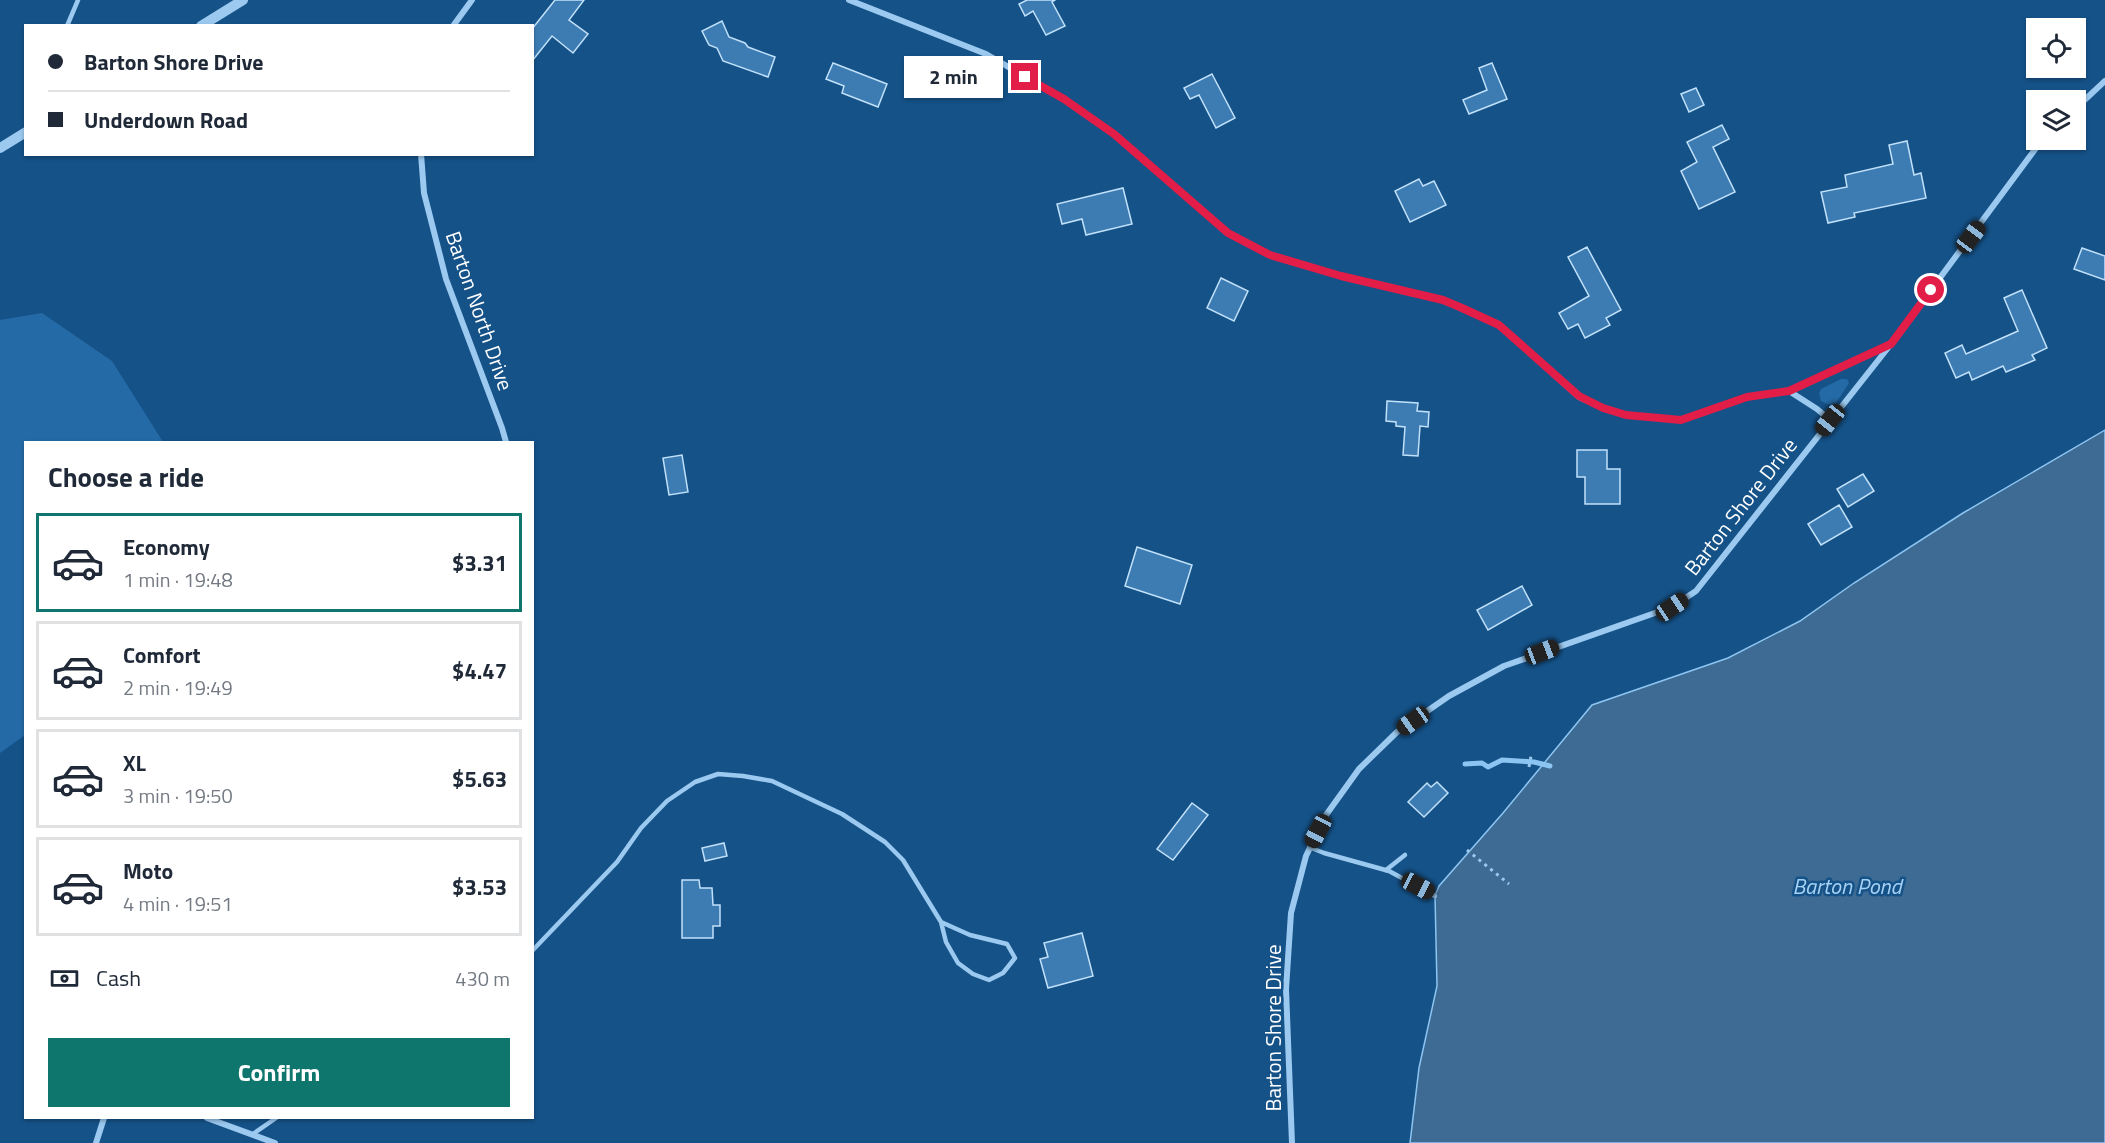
<!DOCTYPE html>
<meta charset="utf-8">
<style>
:root{--surface:#fff;--page:#f2f2f3;--text:#1f2937;--muted:#747a83;--line:#e0e1e3;--accent:#0f766e}
body{margin:0;font-family:"Titillium Web",sans-serif;background:var(--page);color:var(--text);height:100vh;display:flex;flex-direction:column;font-size:22px;white-space:nowrap}
*{box-sizing:border-box;margin:0}
p{font-size:20px;color:var(--muted)}
.icon{flex:none;width:33px;height:33px;fill:none;stroke:currentColor;stroke-width:2;stroke-linecap:round;stroke-linejoin:round}
.map{position:relative;flex:1;overflow:hidden}
.side{position:absolute;left:24px;top:441px;width:510px;height:678px;display:flex;flex-direction:column;background:var(--surface);border-radius:0px;box-shadow:0 2px 4px #0004}
.side>*{flex:none}
.banner{position:absolute;left:24px;top:24px;width:510px;height:132px;border-radius:0px;box-shadow:0 2px 4px #0004;display:grid;align-content:center;height:132px;padding:0 24px;background:var(--surface)}
.tools{position:absolute;left:2026px;top:18px;display:grid;gap:12px}
.tools a{display:grid;place-items:center;width:60px;height:60px;border-radius:0px;background:var(--surface);box-shadow:0 2px 4px #0004;font-size:30px}
.end{position:absolute;width:27px;height:27px;margin:-14px;border:8px solid #e11d48;background:#fff;box-shadow:0 0 0 3px #fff}
.from{border-radius:50%}
.bubble{position:absolute;height:42px;border-radius:0px;background:var(--surface);box-shadow:0 2px 4px #0004;font-size:20px;font-weight:700;line-height:42px;text-align:center}
.car{position:absolute;width:18px;height:36px;margin:-18px -9px;border-radius:8px;box-shadow:0 0 4px 2px #0007;background:linear-gradient(#222 24%,#8ab4d8 0 40%,#222 0 76%,#8ab4d8 0 86%,#222 0)}
.banner b{display:flex;align-items:center;gap:21px;height:57px;font-size:22px}
.banner b+b{border-top:2px solid var(--line)}
.banner i{width:15px;height:15px;background:var(--text)}
ul{padding:0;list-style:none}
li{display:flex;align-items:center;gap:18px;height:99px;margin:0 12px 9px;padding:0 12px;border:3px solid var(--line);border-radius:0px}
li div{flex:1}
li b{display:block;font-size:22px}
li em{font-style:normal;font-weight:700}
li.active{border-color:var(--accent)}
li>.icon{width:54px;height:54px;stroke-width:1.5}
h2{padding:0 24px;font-size:27px;line-height:72px}
.pay{display:flex;align-items:center;gap:15px;height:66px;padding:0 24px;font-size:22px}
.pay p{margin-inline-start:auto}
.primary-button{display:flex;gap:12px;margin-top:auto;padding:12px 24px}
.primary-button a{flex:1;height:69px;border-radius:0px;background:var(--accent);color:#fff;font-size:24px;font-weight:700;line-height:69px;text-align:center}
.map>svg:first-child{display:block}
</style>
<div class="map">
<svg width="2105" height="1143" viewBox="0 0 2105 1143">
<rect width="100%" height="100%" fill="#155288"/>
<g fill="#246aa6">
<polygon points="42,313 112,361 163,442 26,442 25,735 0,753 0,320"/>
<polygon points="1841,379 1847,379 1849,383 1836,403 1830,405 1821,401 1819,393 1821,389"/>
</g>
<polygon fill="#3e6b93" stroke="#8dc5f2" stroke-width="1.5" points="2105,430 2105,1143 1410,1143 1419,1068 1437,986 1435,896 1439,886 1503,813 1592,705 1728,658 1800,621 1854,583 1963,513"/>
<g fill="none" stroke-linecap="round" stroke-linejoin="round">
<polyline stroke="#8dc5f2" stroke-width="5" points="1465,764 1482,763 1488,767 1502,760 1534,762 1550,766"/>
</g>
<g fill="#3d7cb2" stroke="#c1e1fb" stroke-width="1.5">
<polygon points="555,0 584,0 569,20 588,34 573,53 552,36 532,61 532,29"/>
<polygon points="1027,0 1055,0 1052,2 1065,26 1046,35 1033,11 1025,16 1019,4"/>
<polygon points="722,21 729,37 745,43 748,47 775,57 768,77 723,61 717,48 709,45 702,31"/>
<polygon points="833,63 887,84 878,107 842,93 844,86 826,79"/>
<polygon points="1492,63 1507,99 1469,114 1463,100 1487,90 1479,68"/>
<polygon points="1212,74 1235,118 1216,128 1199,95 1190,99 1184,88"/>
<polygon points="1696,88 1704,105 1689,112 1681,94"/>
<polygon points="1722,125 1729,139 1713,147 1735,192 1699,209 1681,171 1697,162 1687,142"/>
<polygon points="1907,141 1914,175 1921,173 1926,198 1854,213 1855,217 1828,223 1821,192 1847,187 1845,175 1893,164 1889,145"/>
<polygon points="1419,179 1423,186 1434,181 1446,205 1410,222 1395,191"/>
<polygon points="1123,188 1132,224 1086,235 1082,219 1062,224 1057,204"/>
<polygon points="1587,247 1621,310 1606,318 1610,325 1585,338 1578,324 1568,329 1559,313 1589,296 1568,257"/>
<polygon points="2082,248 2105,256 2105,280 2074,269"/>
<polygon points="1221,278 1248,291 1234,321 1207,308"/>
<polygon points="2022,290 2047,348 2032,355 2035,360 2006,372 2003,366 1972,380 1969,372 1956,378 1945,353 1962,345 1966,354 2018,331 2004,298"/>
<polygon points="1387,401 1418,403 1417,411 1429,412 1428,427 1420,426 1418,456 1403,455 1405,427 1396,426 1396,422 1386,421"/>
<polygon points="1577,450 1607,450 1607,469 1620,469 1620,504 1585,504 1585,477 1577,477"/>
<polygon points="682,455 688,492 669,495 663,458"/>
<polygon points="1863,474 1874,491 1848,507 1837,489"/>
<polygon points="1839,505 1852,527 1821,545 1808,524"/>
<polygon points="1137,547 1192,565 1180,604 1125,586"/>
<polygon points="1522,586 1532,605 1488,630 1477,610"/>
<polygon points="1437,782 1448,793 1424,817 1408,802 1427,783 1431,787"/>
<polygon points="1192,803 1208,815 1173,860 1157,849"/>
<polygon points="724,843 727,856 705,861 702,848"/>
<polygon points="682,880 699,880 700,888 712,888 713,905 720,905 720,926 713,926 713,938 682,938"/>
<polygon points="1082,933 1093,976 1048,988 1040,959 1048,957 1044,943"/>
</g>
<g fill="none" stroke-linecap="round" stroke-linejoin="round">
<g stroke="#9bc9ef" stroke-width="3" stroke-dasharray="3 4.5" stroke-linecap="butt">
<polyline points="1529,767 1531,756"/>
<polyline points="1467,850 1509,884"/>
</g>
<g stroke="#9bc9ef" stroke-width="4.5">
<polyline points="67,26 78,0"/>
<polyline points="1309,847 1324,853 1389,871 1435,896"/>
<polyline points="1386,870 1405,855"/>
<polyline points="532,951 617,862 641,828 667,801 695,782 718,774 743,776 772,781 842,814 885,842 903,860 941,922 946,942 958,963 973,974 989,980 1003,973 1015,958 1007,944 970,935 941,922"/>
<polyline points="253,1134 276,1118"/>
</g>
<g stroke="#9bc9ef" stroke-width="6">
<polyline points="849,0 986,54 1064,99 1114,134 1228,233 1270,255 1341,276 1443,300 1499,325 1579,397 1603,408 1626,415 1681,420 1747,397 1789,391 1889,345"/>
<polyline points="453,26 472,0"/>
<polyline points="2076,108 2105,81"/>
<polyline points="421,154 424,193 446,279 502,428 506,442"/>
<polyline points="1789,391 1817,409 1830,420"/>
<polyline points="207,1118 275,1143"/>
<polyline points="96,1143 104,1118"/>
<polyline points="1292,1143 1286,989 1291,913 1306,856 1326,815 1359,769 1397,732 1449,696 1504,666 1672,607 1696,591 1891,344 2042,140"/>
</g>
<g stroke="#9bc9ef" stroke-width="10">
<polyline points="201,26 243,0"/>
<polyline points="0,148 26,132"/>
</g>
</g>
<g fill="none" stroke-linecap="round" stroke-linejoin="round">
<polyline stroke="#e11d48" stroke-width="8" points="1025,77 1064,99 1114,134 1228,233 1270,255 1341,276 1443,300 1462,308 1499,325 1579,396 1603,408 1626,415 1681,420 1747,397 1789,391 1891,344 1931,290"/>
</g>
<g text-anchor="middle" stroke-width="5" stroke-linejoin="round" paint-order="stroke">
<g font-size="21" fill="#fff" stroke="#155288">
<text transform="translate(479 311) rotate(71)" y="7">Barton North Drive</text>
<text transform="translate(1741 507) rotate(-52)" y="7">Barton Shore Drive</text>
<text transform="translate(1274 1028) rotate(-90)" y="7">Barton Shore Drive</text>
</g>
<g font-size="22" font-style="italic" fill="#a6d2f6" stroke="#155288">
<text x="1847" y="894">Barton Pond</text>
</g>
</g>
</svg>
<div class="tools">
<a><svg class="icon" aria-label="locate" viewBox="0 0 24 24"><circle cx="12" cy="12" r="6"/><path d="M12 2v4M12 18v4M2 12h4M18 12h4"/></svg></a>
<a><svg class="icon" aria-label="layers" viewBox="0 0 24 24"><path d="M12 4l9 5-9 5-9-5zM3 14l9 5 9-5"/></svg></a>
</div>
<i class="end from" style="left:1931px;top:290px"></i>
<i class="end" style="left:1025px;top:77px"></i>
<div class="bubble" style="left:904px;top:56px;width:99px">2 min</div>
<i class="car" style="left:1971px;top:237px;rotate:37deg"></i>
<i class="car" style="left:1830px;top:420px;rotate:219deg"></i>
<i class="car" style="left:1672px;top:607px;rotate:56deg"></i>
<i class="car" style="left:1542px;top:652px;rotate:69deg"></i>
<i class="car" style="left:1413px;top:721px;rotate:235deg"></i>
<i class="car" style="left:1318px;top:831px;rotate:208deg"></i>
<i class="car" style="left:1418px;top:886px;rotate:118deg"></i>
<div class="banner">
<b><i class="from"></i>Barton Shore Drive</b>
<b><i></i>Underdown Road</b>
</div>
<section class="side">
<h2>Choose a ride</h2>
<ul>
<li class="active"><svg class="icon" aria-label="car" viewBox="0 0 24 24"><path d="M5 17H2v-5l4-1 3-4h7l3 4 3 1v5h-3M9 17h6M6 11h13"/><circle cx="7" cy="17" r="2"/><circle cx="17" cy="17" r="2"/></svg><div><b>Economy</b><p>1 min · 19:48</p></div><em>$3.31</em></li>
<li><svg class="icon" aria-label="car" viewBox="0 0 24 24"><path d="M5 17H2v-5l4-1 3-4h7l3 4 3 1v5h-3M9 17h6M6 11h13"/><circle cx="7" cy="17" r="2"/><circle cx="17" cy="17" r="2"/></svg><div><b>Comfort</b><p>2 min · 19:49</p></div><em>$4.47</em></li>
<li><svg class="icon" aria-label="car" viewBox="0 0 24 24"><path d="M5 17H2v-5l4-1 3-4h7l3 4 3 1v5h-3M9 17h6M6 11h13"/><circle cx="7" cy="17" r="2"/><circle cx="17" cy="17" r="2"/></svg><div><b>XL</b><p>3 min · 19:50</p></div><em>$5.63</em></li>
<li><svg class="icon" aria-label="car" viewBox="0 0 24 24"><path d="M5 17H2v-5l4-1 3-4h7l3 4 3 1v5h-3M9 17h6M6 11h13"/><circle cx="7" cy="17" r="2"/><circle cx="17" cy="17" r="2"/></svg><div><b>Moto</b><p>4 min · 19:51</p></div><em>$3.53</em></li>
</ul>
<div class="pay"><svg class="icon" aria-label="cash" viewBox="0 0 24 24"><path d="M3 7h18v10H3z"/><circle cx="12" cy="12" r="2"/></svg>Cash<p>430 m</p></div>
<div class="primary-button"><a>Confirm</a></div>
</section>
</div>
